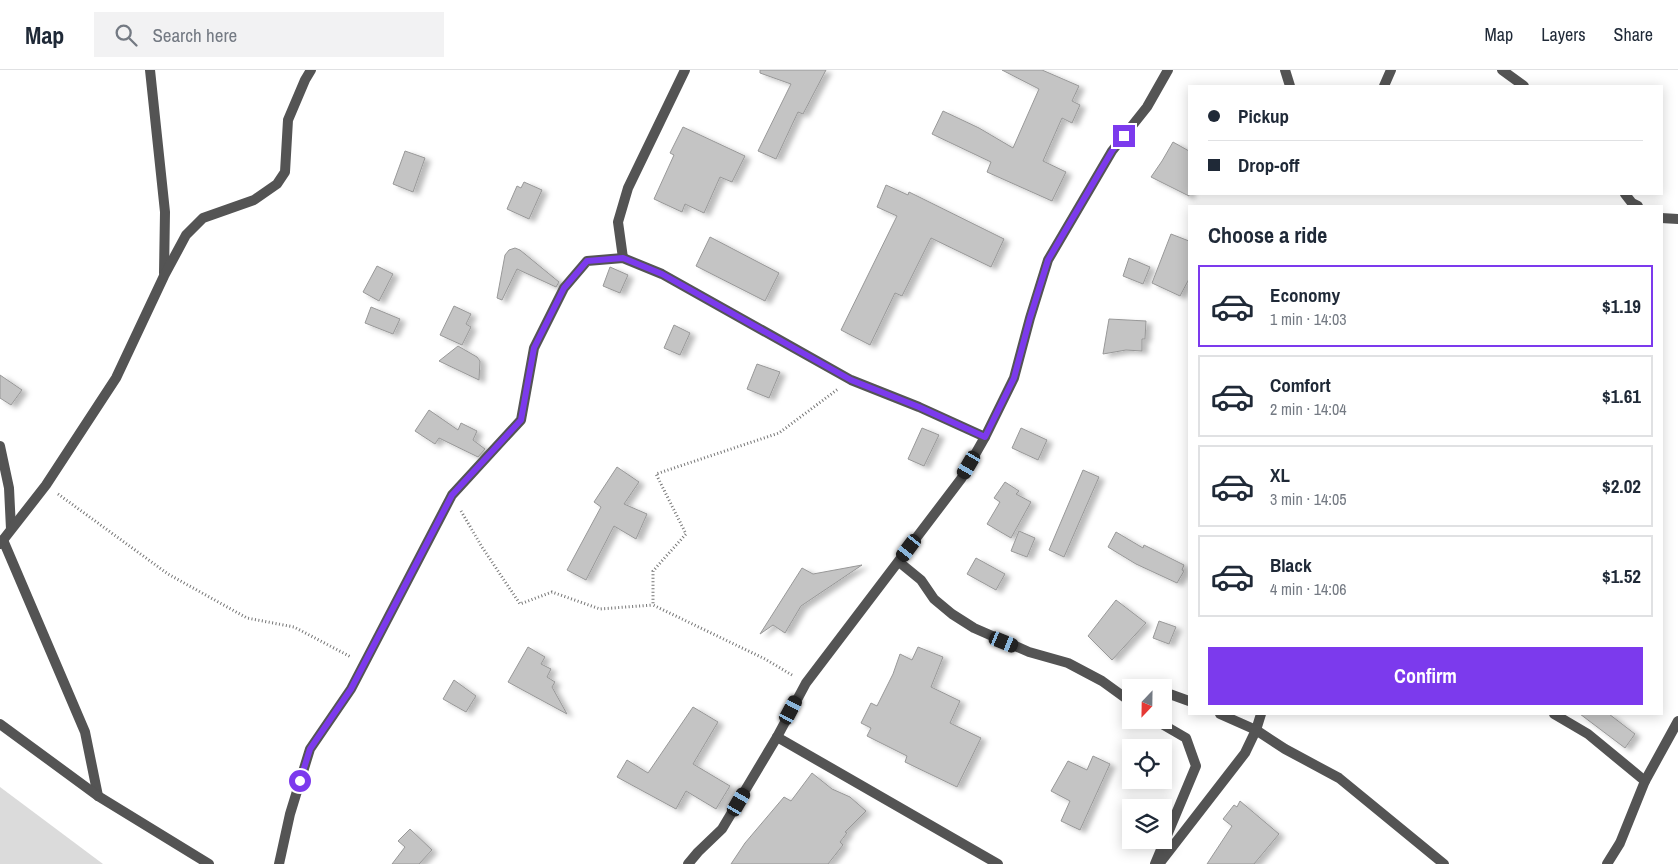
<!DOCTYPE html>
<meta charset="utf-8">
<style>
:root{--surface:#fff;--page:#f2f2f3;--text:#1f2937;--muted:#747a83;--line:#e0e1e3;--accent:#7c3aed}
body{margin:0;font-family:"Archivo Narrow",sans-serif;background:var(--page);color:var(--text);height:100vh;display:flex;flex-direction:column;font-size:19px;white-space:nowrap}
*{box-sizing:border-box;margin:0}
p{font-size:16px;color:var(--muted)}
.icon{flex:none;width:28px;height:28px;fill:none;stroke:currentColor;stroke-width:2;stroke-linecap:round;stroke-linejoin:round}
.map{position:relative;flex:1;overflow:hidden}
.details{position:absolute;left:1188px;top:135px;width:475px;height:510px;display:flex;flex-direction:column;background:var(--surface);border-radius:0px;box-shadow:0 2px 12px #0003}
.details>*{flex:none}
.hud{position:absolute;left:1188px;top:15px;width:475px;height:110px;border-radius:0px;box-shadow:0 2px 12px #0003;display:grid;align-content:center;height:110px;padding:0 20px;background:var(--surface)}
.needle{width:32px;rotate:202deg}
.controls{position:absolute;left:1122px;top:609px;display:grid;gap:10px}
.controls a{display:grid;place-items:center;width:50px;height:50px;border-radius:0px;background:var(--surface);box-shadow:0 2px 12px #0003;font-size:25px}
.end{position:absolute;width:22px;height:22px;margin:-11px;border:6px solid #7c3aed;background:#fff;box-shadow:0 0 0 2px #fff}
.from{border-radius:50%}
.car{position:absolute;width:15px;height:30px;margin:-15px -8px;border-radius:6px;box-shadow:0 0 4px 1px #0007;background:linear-gradient(#222 24%,#8ab4d8 0 40%,#222 0 76%,#8ab4d8 0 86%,#222 0)}
.hud b{display:flex;align-items:center;gap:18px;height:48px;font-size:19px}
.hud b+b{border-top:1px solid var(--line)}
.hud i{width:12px;height:12px;background:var(--text)}
ul{padding:0;list-style:none}
li{display:flex;align-items:center;gap:15px;height:82px;margin:0 10px 8px;padding:0 10px;border:2px solid var(--line);border-radius:0px}
li div{flex:1}
li b{display:block;font-size:19px}
li em{font-style:normal;font-weight:800}
li.active{border-color:var(--accent)}
li>.icon{width:45px;height:45px;stroke-width:1.5}
h2{padding:0 20px;font-size:22px;line-height:60px}
.button{display:flex;gap:10px;margin-top:auto;padding:10px 20px}
.button a{flex:1;height:58px;border-radius:0px;background:var(--accent);color:#fff;font-size:20px;font-weight:800;line-height:58px;text-align:center}
header{display:flex;align-items:center;gap:30px;box-sizing:border-box;height:70px;padding:0 25px;background:var(--surface);border-bottom:1px solid var(--line)}
header strong{font-size:24px}
nav{display:flex;gap:28px;margin-inline-start:auto;font-size:18px}
.search{width:350px;height:45px;background:var(--page);display:flex;align-items:center;gap:12px;box-sizing:border-box;padding:0 18px;border-radius:0px;color:var(--muted);font-size:19px}
.map>svg:first-child{display:block}
</style>
<header>
<strong>Map</strong>
<div class="search"><svg class="icon" aria-label="search" viewBox="0 0 24 24"><circle cx="10" cy="10" r="6"/><path d="M15 15l6 6"/></svg>Search here</div>
<nav><a>Map</a><a>Layers</a><a>Share</a></nav>
</header>
<div class="map">
<svg width="1678" height="794" viewBox="0 0 1678 794">
<defs>
<filter id="shadow"><feDropShadow dx="5.5" dy="3" stdDeviation="2.5" flood-color="#0004"/></filter>
</defs>
<rect width="100%" height="100%" fill="#fff"/>
<polygon fill="#dbdbdb" points="0,717 103,794 0,794"/>
<g fill="#c4c4c4" stroke="#989898" filter="url(#shadow)">
<polygon points="760,0 826,0 803,44 798,42 776,89 758,81 791,14 760,3"/>
<polygon points="1002,0 1042,0 1079,16 1072,31 1080,35 1072,53 1062,48 1043,91 1066,102 1052,131 987,102 991,92 932,64 943,41 979,58 1013,78 1039,19"/>
<polygon points="683,57 745,86 732,112 720,107 704,143 685,134 682,142 654,129 674,85 670,83"/>
<polygon points="1173,72 1189,81 1189,126 1151,107 1162,91"/>
<polygon points="405,81 425,88 413,122 393,114"/>
<polygon points="524,112 542,120 529,149 507,139 517,116 521,118"/>
<polygon points="886,115 908,125 909,122 1004,169 991,197 931,168 902,226 895,223 870,275 841,260 897,146 877,137"/>
<polygon points="1171,164 1189,171 1189,209 1180,226 1152,213"/>
<polygon points="710,167 779,203 765,231 696,196"/>
<polygon points="515,178 520,180 559,212 556,217 517,199 502,230 497,228 505,185 509,180"/>
<polygon points="1129,188 1150,197 1143,214 1123,206"/>
<polygon points="377,196 393,204 379,231 363,222"/>
<polygon points="610,197 628,205 620,223 603,216"/>
<polygon points="454,236 471,244 466,254 471,257 462,275 440,265"/>
<polygon points="371,237 400,249 393,264 365,253"/>
<polygon points="1109,249 1146,251 1145,269 1142,269 1142,281 1126,280 1103,284"/>
<polygon points="674,255 690,263 680,285 664,278"/>
<polygon points="458,276 477,287 480,291 479,310 439,291"/>
<polygon points="757,294 780,302 769,328 747,319"/>
<polygon points="0,305 22,320 11,335 0,328"/>
<polygon points="429,340 458,360 461,353 477,361 473,370 485,379 478,387 439,368 435,374 415,361"/>
<polygon points="922,358 939,365 924,396 908,389"/>
<polygon points="1021,358 1047,370 1038,390 1012,378"/>
<polygon points="617,397 639,412 624,434 647,444 636,469 614,456 586,510 567,500 601,437 594,432"/>
<polygon points="1083,400 1099,407 1064,487 1049,480"/>
<polygon points="1005,412 1019,421 1016,424 1031,432 1011,468 987,454 1000,432 994,428"/>
<polygon points="1019,461 1035,468 1027,487 1011,481"/>
<polygon points="1116,462 1143,478 1144,475 1184,495 1182,500 1184,501 1177,513 1136,494 1108,477"/>
<polygon points="976,488 1005,504 996,520 967,504"/>
<polygon points="862,495 801,536 785,563 773,555 760,564 802,498 813,504"/>
<polygon points="1116,530 1146,553 1112,590 1088,566"/>
<polygon points="1159,551 1176,557 1169,574 1153,568"/>
<polygon points="528,577 545,587 541,594 551,599 547,607 555,612 552,617 567,644 508,612"/>
<polygon points="918,577 943,587 931,617 960,631 950,653 981,668 957,717 905,692 907,686 867,666 871,658 861,653 871,633 877,636 893,604 900,584 912,590"/>
<polygon points="454,610 476,626 466,642 443,629"/>
<polygon points="693,637 718,652 693,694 730,716 716,739 686,721 676,739 617,707 627,690 648,703"/>
<polygon points="1580,644 1609,644 1635,664 1625,678"/>
<polygon points="1093,686 1110,694 1080,760 1061,751 1070,731 1051,721 1068,691 1087,700"/>
<polygon points="812,703 832,719 850,727 866,741 845,762 847,763 840,772 843,775 828,794 731,794 745,773 784,727 791,731"/>
<polygon points="1240,731 1279,764 1254,794 1207,794 1232,756 1223,749 1234,735 1237,737"/>
<polygon points="410,759 432,780 419,794 392,794 405,777 398,771"/>
</g>
<g fill="none" stroke-linecap="round" stroke-linejoin="round">
<g stroke="#767676" stroke-width="3" stroke-dasharray="1 2.5" stroke-linecap="butt">
<polyline points="58,424 168,504 247,548 294,557 351,587"/>
<polyline points="461,441 482,477 520,534 552,522 600,539 653,535"/>
<polyline points="792,605 765,589 653,535 653,501 686,464 656,404 779,363 838,319"/>
</g>
<g stroke="#545454" stroke-width="10">
<polyline points="150,0 165,142 164,203"/>
<polyline points="1285,0 1290,16"/>
<polyline points="1502,0 1524,16"/>
<polyline points="1384,16 1391,0"/>
<polyline points="1625,124 1632,133 1638,136"/>
<polyline points="1661,148 1678,149"/>
<polyline points="623,188 618,152 628,118 685,0"/>
<polyline points="0,376 9,418 11,459"/>
<polyline points="3,470 85,662 98,726"/>
<polyline points="0,474 46,415 116,308 164,206 186,165 203,148 254,130 277,114 285,102 288,50 305,10 311,0"/>
<polyline points="899,492 921,510 934,529 952,544 974,558 1029,582 1068,593 1102,611 1131,632"/>
<polyline points="1164,622 1189,631"/>
<polyline points="1220,644 1256,660 1285,679 1339,708 1444,794"/>
<polyline points="1554,644 1588,664 1645,711"/>
<polyline points="0,654 98,726 209,794"/>
<polyline points="777,667 998,794"/>
<polyline points="279,794 290,744 310,679 351,619 452,425 521,350 534,278 564,218 587,191 623,188 662,204 851,310 919,337 985,367"/>
<polyline points="688,794 698,782 722,759 777,667 806,613 961,409 985,367 1014,308 1030,248 1048,190 1112,81 1147,37 1168,0"/>
<polyline points="1155,794 1196,696 1186,668 1155,650"/>
<polyline points="1159,794 1245,683 1256,660 1261,644"/>
<polyline points="1607,794 1620,773 1645,711 1678,651"/>
</g>
</g>
<g fill="none" stroke-linecap="round" stroke-linejoin="round">
<polyline stroke="#7c3aed" stroke-width="6" points="300,711 310,679 351,619 452,425 521,350 534,278 564,218 587,191 623,188 662,204 851,310 919,337 985,367 1014,308 1030,248 1048,190 1112,81 1124,66"/>
</g>
</svg>
<div class="controls">
<a><svg class="needle" viewBox="-14 -14 28 28"><path d="M0-13l5 13h-10z" fill="#e53935"/><path d="M0 13l5-13h-10z" fill="#747a83"/></svg></a>
<a><svg class="icon" aria-label="locate" viewBox="0 0 24 24"><circle cx="12" cy="12" r="6"/><path d="M12 2v4M12 18v4M2 12h4M18 12h4"/></svg></a>
<a><svg class="icon" aria-label="layers" viewBox="0 0 24 24"><path d="M12 4l9 5-9 5-9-5zM3 14l9 5 9-5"/></svg></a>
</div>
<i class="end from" style="left:300px;top:711px"></i>
<i class="end" style="left:1124px;top:66px"></i>
<i class="car" style="left:969px;top:395px;rotate:210deg"></i>
<i class="car" style="left:909px;top:478px;rotate:217deg"></i>
<i class="car" style="left:1004px;top:572px;rotate:112deg"></i>
<i class="car" style="left:791px;top:640px;rotate:28deg"></i>
<i class="car" style="left:739px;top:732px;rotate:30deg"></i>
<div class="hud">
<b><i class="from"></i>Pickup</b>
<b><i></i>Drop-off</b>
</div>
<section class="details">
<h2>Choose a ride</h2>
<ul>
<li class="active"><svg class="icon" aria-label="car" viewBox="0 0 24 24"><path d="M5 17H2v-5l4-1 3-4h7l3 4 3 1v5h-3M9 17h6M6 11h13"/><circle cx="7" cy="17" r="2"/><circle cx="17" cy="17" r="2"/></svg><div><b>Economy</b><p>1 min · 14:03</p></div><em>$1.19</em></li>
<li><svg class="icon" aria-label="car" viewBox="0 0 24 24"><path d="M5 17H2v-5l4-1 3-4h7l3 4 3 1v5h-3M9 17h6M6 11h13"/><circle cx="7" cy="17" r="2"/><circle cx="17" cy="17" r="2"/></svg><div><b>Comfort</b><p>2 min · 14:04</p></div><em>$1.61</em></li>
<li><svg class="icon" aria-label="car" viewBox="0 0 24 24"><path d="M5 17H2v-5l4-1 3-4h7l3 4 3 1v5h-3M9 17h6M6 11h13"/><circle cx="7" cy="17" r="2"/><circle cx="17" cy="17" r="2"/></svg><div><b>XL</b><p>3 min · 14:05</p></div><em>$2.02</em></li>
<li><svg class="icon" aria-label="car" viewBox="0 0 24 24"><path d="M5 17H2v-5l4-1 3-4h7l3 4 3 1v5h-3M9 17h6M6 11h13"/><circle cx="7" cy="17" r="2"/><circle cx="17" cy="17" r="2"/></svg><div><b>Black</b><p>4 min · 14:06</p></div><em>$1.52</em></li>
</ul>
<div class="button"><a>Confirm</a></div>
</section>
</div>
